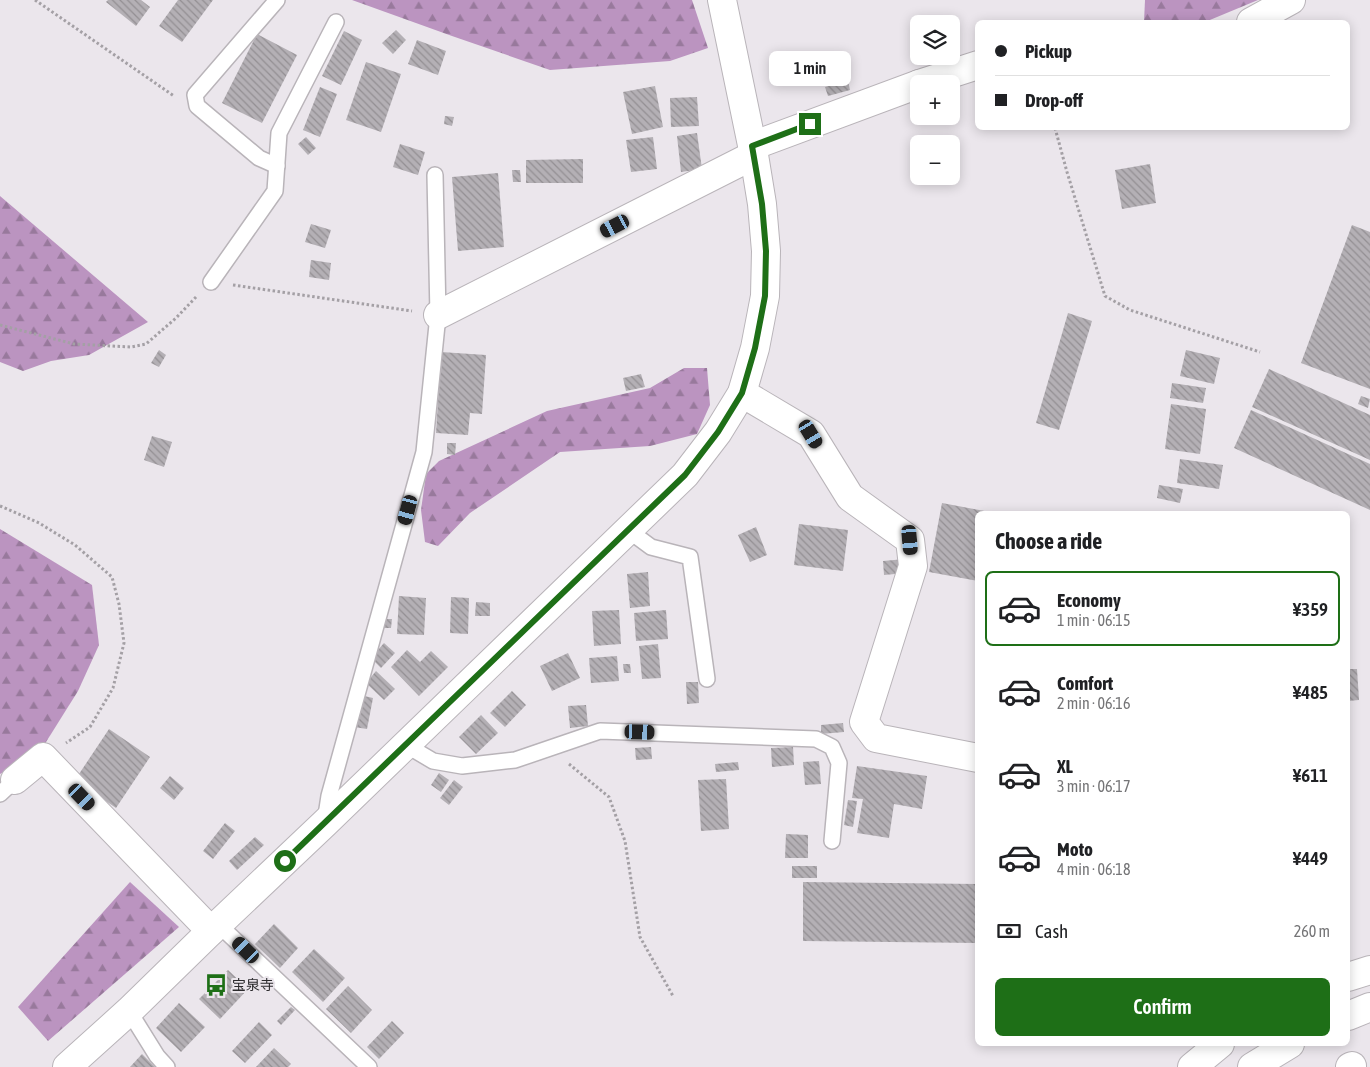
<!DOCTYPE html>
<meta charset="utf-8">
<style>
:root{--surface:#fff;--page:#f2f2f2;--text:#202124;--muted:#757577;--line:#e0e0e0;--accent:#1e6f17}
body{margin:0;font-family:"Asap Condensed","Noto Sans JP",sans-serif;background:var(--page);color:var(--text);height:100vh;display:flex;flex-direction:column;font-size:19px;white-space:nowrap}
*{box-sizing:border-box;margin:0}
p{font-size:16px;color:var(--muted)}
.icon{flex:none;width:28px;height:28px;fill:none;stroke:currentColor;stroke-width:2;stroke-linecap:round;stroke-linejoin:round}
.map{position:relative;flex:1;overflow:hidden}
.panel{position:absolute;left:975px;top:511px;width:375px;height:535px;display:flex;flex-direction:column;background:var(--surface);border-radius:8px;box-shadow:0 2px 12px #0003}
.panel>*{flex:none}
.guide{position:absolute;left:975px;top:20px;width:375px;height:110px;border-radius:8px;box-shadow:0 2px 12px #0003;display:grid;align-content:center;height:110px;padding:0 20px;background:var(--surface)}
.controls{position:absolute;left:910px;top:15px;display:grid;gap:10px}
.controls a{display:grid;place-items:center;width:50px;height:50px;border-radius:8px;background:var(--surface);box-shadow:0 2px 12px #0003;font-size:25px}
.end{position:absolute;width:22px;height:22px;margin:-11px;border:6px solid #1e6f17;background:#fff;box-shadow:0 0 0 2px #fff}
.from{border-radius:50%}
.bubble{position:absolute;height:35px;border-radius:8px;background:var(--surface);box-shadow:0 2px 12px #0003;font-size:16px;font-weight:600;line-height:35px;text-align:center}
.car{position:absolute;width:15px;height:30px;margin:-15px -8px;border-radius:6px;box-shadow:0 0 4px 1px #0007;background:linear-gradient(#222 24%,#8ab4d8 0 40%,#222 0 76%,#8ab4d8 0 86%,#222 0)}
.guide b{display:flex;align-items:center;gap:18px;height:48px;font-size:19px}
.guide b+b{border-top:1px solid var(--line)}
.guide i{width:12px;height:12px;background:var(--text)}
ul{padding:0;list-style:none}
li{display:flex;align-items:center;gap:15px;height:75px;margin:0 10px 8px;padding:0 10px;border:2px solid transparent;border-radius:8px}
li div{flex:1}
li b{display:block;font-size:19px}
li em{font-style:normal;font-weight:600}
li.on{border-color:var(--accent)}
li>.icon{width:45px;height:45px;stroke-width:1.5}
h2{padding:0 20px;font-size:22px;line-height:60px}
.pay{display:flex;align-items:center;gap:12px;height:55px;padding:0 20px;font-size:19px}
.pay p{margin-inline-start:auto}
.action{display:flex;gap:10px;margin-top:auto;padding:10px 20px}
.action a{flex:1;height:58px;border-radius:8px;background:var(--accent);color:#fff;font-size:20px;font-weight:600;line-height:58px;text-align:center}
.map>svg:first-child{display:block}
</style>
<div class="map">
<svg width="1370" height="1067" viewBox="0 0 1370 1067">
<defs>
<pattern id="forest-firs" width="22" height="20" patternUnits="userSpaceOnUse" patternTransform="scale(1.25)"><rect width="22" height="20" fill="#bb94c0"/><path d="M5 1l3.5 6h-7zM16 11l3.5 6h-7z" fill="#98799c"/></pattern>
<pattern id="building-back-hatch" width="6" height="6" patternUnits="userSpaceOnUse" patternTransform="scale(1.25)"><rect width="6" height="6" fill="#b4b0b5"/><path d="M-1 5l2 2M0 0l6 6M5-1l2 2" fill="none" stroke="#938f93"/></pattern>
</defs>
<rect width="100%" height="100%" fill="#ebe6ec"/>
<g fill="url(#forest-firs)">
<polygon points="352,0 692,0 708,48 670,61 550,70 452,36"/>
<polygon points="1145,0 1258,0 1205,22 1144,22"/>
<polygon points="0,196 148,322 89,355 51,361 23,371 0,362"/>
<polygon points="684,368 707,368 710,405 697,434 650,446 560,452 470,513 438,546 425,542 421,510 426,474 439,461 547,411 650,388"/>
<polygon points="0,529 92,585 99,645 78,691 41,750 0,774"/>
<polygon points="130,882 179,927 48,1041 18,1007"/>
</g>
<g fill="url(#building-back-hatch)">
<polygon points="108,0 141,0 150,7 136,26 106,2"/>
<polygon points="178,0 213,0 182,42 159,26"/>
<polygon points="396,30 406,40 393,54 382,43"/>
<polygon points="344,31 362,40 341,85 322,76"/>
<polygon points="257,34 297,55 262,123 222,103"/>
<polygon points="417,40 446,51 438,75 408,64"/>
<polygon points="366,62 401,74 381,132 346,120"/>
<polygon points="848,81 850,90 828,96 825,87"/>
<polygon points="655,86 663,127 632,134 623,92"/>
<polygon points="320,87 337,94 320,137 303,130"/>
<polygon points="697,97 699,126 671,127 670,98"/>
<polygon points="445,116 454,117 452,126 444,124"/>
<polygon points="697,133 702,169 681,172 677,136"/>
<polygon points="306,137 316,148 308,155 298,144"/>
<polygon points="653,137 657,169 631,172 626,140"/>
<polygon points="400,144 425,152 418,175 393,167"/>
<polygon points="583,159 583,183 526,183 526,160"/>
<polygon points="1150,164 1156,203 1122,209 1115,170"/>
<polygon points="512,170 520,170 521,182 513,182"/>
<polygon points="498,173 504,247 458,251 452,177"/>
<polygon points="311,224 331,230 325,248 305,242"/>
<polygon points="1352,225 1370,232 1370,389 1301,363"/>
<polygon points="311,260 331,263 329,280 309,277"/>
<polygon points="1068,313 1092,321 1059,430 1036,423"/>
<polygon points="159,350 166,355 159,367 151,363"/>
<polygon points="1186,350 1220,358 1214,384 1180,376"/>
<polygon points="441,352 486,355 482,414 470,413 468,435 436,433"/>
<polygon points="1269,369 1370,415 1370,460 1252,407"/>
<polygon points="641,374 645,387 626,391 623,378"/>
<polygon points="1172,383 1206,388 1203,403 1170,398"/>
<polygon points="1361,396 1370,399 1368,408 1358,404"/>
<polygon points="1171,404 1206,409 1200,454 1165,449"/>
<polygon points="1251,410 1370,464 1370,510 1234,448"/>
<polygon points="152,436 172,442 164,467 144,460"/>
<polygon points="447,443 456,443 455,455 447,454"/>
<polygon points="1180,459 1223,465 1219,489 1177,483"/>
<polygon points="1159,485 1183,489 1180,503 1157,498"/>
<polygon points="942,503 995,513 978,514 978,581 929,572"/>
<polygon points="799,524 848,530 843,571 794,565"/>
<polygon points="756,527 767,555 750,562 738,535"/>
<polygon points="905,559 906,573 884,575 883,561"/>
<polygon points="648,572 650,606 630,608 627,574"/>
<polygon points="399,596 426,598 424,635 397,634"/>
<polygon points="451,597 469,598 468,634 450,633"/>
<polygon points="476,602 490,603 490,616 475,616"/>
<polygon points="619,610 621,644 594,646 592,611"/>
<polygon points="666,610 668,639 636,641 634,613"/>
<polygon points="384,619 392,619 391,628 383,628"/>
<polygon points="384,643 395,653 381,668 371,658"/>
<polygon points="658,644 661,678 642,679 639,646"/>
<polygon points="407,650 420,662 431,651 448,667 419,696 391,667"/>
<polygon points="568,653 580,678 552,691 540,666"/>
<polygon points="617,656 619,681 591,683 589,658"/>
<polygon points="623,664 630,664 631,673 624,673"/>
<polygon points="1348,669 1357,669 1359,700 1348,701"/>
<polygon points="376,671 395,689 384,700 366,683"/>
<polygon points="686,682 698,682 699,703 687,704"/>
<polygon points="512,691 526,705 505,727 490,713"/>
<polygon points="360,695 373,698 367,729 354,727"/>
<polygon points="586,705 588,726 570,728 568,706"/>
<polygon points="481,715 498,733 476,754 459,737"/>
<polygon points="843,723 844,732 821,734 821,725"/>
<polygon points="109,729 150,757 116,808 75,780"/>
<polygon points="651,747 652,759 636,760 635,748"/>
<polygon points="793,747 794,765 772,767 771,748"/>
<polygon points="819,761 821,784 805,785 803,762"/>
<polygon points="738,762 739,770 716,772 715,764"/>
<polygon points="857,766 927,776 922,809 894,804 889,838 857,833 863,799 852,798"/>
<polygon points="439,773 449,780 441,792 431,785"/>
<polygon points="170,776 184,788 174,800 160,788"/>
<polygon points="726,779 729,829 701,831 698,780"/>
<polygon points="454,780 463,787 449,805 440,798"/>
<polygon points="848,800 857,801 853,827 844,825"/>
<polygon points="225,823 235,831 213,859 203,851"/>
<polygon points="786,834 808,835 808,858 785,858"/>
<polygon points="255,837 264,845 237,870 229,861"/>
<rect x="792" y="866" width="25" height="12"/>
<polygon points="803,882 978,884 978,943 803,941"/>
<polygon points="274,924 298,948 280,968 255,944"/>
<polygon points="314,949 345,978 323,1002 292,972"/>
<polygon points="228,970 248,989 220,1019 199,999"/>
<polygon points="348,986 372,1010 351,1033 326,1009"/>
<polygon points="179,1003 205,1027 181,1052 156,1028"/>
<polygon points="291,1007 295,1010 281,1025 277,1021"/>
<polygon points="392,1021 404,1033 379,1059 367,1047"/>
<polygon points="259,1022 272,1035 245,1063 232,1051"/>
<polygon points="274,1048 291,1064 288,1067 256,1067"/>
<polygon points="142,1054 155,1067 130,1067"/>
</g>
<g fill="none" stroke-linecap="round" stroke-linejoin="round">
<defs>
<g id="lane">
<polyline points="277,166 259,158 197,106 195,95 277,0"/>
<polyline points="211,282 275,191 279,133 336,22"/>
<polyline points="628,530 651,547 690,557 707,679"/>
<polyline points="406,745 433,761 462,766 515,760 600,731 816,739 832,747 839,763 832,841"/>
<polyline points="0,794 15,780"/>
<polyline points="325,822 329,796 424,452 438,315 435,175"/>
<polyline points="218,924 369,1067"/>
<polyline points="129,1011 157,1056 167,1067"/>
</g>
<g id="street">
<polyline points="1251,22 1291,0"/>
<polyline points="919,84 978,65"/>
<polyline points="752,146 919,84"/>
<polyline points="438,315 754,155"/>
<polyline points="742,393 811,434 850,497 910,540 913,566 864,722 876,738 978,758"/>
<polyline points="15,780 43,757 211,931"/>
<polyline points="1350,1067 1352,1066"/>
</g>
<g id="secondary">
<polyline points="1348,977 1370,970"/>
<polyline points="1348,1016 1370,1007"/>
<polyline points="67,1067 129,1011 211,931 325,823 685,475 718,432 742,393 755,348 765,296 766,251 762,204 754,155 722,0"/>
<polyline points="1192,1067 1220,1044"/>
<polyline points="1252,1067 1290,1044"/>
</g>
</defs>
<use href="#lane" stroke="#b9b4b9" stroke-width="18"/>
<use href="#street" stroke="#b9b4b9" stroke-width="30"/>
<use href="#secondary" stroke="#b9b4b9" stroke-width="30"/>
<g stroke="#a4a0a5" stroke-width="3" stroke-dasharray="2.5 2.5" stroke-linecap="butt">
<polyline points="35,0 174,96"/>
<polyline points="1055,128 1067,172 1105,296 1130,310 1260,352"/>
<polyline points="233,285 412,311"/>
<polyline points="0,325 74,344 131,347 146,344 176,318 197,296"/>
<polyline points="0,506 39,523 75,545 112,577 119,604 124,643 113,688 90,727 66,743"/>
<polyline points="569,764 609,797 625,841 640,937 673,996"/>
</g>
<use href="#lane" stroke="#fff" stroke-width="15"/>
<use href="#street" stroke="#fff" stroke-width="28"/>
<use href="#secondary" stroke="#fff" stroke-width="28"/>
</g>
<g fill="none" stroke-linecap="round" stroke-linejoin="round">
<polyline stroke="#1e6f17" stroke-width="6" points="285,861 685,475 718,432 742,393 755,348 765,296 766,251 762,204 752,146 810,124"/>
</g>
<defs>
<symbol id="bus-bare" viewBox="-9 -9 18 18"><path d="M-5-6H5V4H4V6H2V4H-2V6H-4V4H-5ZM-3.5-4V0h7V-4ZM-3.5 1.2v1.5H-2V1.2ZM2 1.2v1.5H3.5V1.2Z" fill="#1e6f17" stroke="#ebe6ec" stroke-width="2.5" paint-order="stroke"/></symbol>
</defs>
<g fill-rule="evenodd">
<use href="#bus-bare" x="200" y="969" width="32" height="32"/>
</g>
<g text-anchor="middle" stroke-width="4" stroke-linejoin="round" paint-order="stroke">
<g font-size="14" fill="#2b2a2c" stroke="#ebe6ec" text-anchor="start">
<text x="232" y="990">宝泉寺</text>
</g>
</g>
</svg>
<div class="controls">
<a><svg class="icon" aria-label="layers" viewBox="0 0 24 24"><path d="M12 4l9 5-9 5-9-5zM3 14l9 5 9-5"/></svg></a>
<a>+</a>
<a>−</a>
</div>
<i class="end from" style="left:285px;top:861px"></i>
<i class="end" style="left:810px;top:124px"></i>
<div class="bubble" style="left:769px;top:51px;width:82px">1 min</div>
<i class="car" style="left:615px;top:226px;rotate:243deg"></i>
<i class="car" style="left:811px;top:434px;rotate:149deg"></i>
<i class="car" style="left:408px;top:510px;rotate:195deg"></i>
<i class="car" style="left:910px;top:540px;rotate:175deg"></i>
<i class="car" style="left:640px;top:732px;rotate:92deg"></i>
<i class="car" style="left:82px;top:797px;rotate:136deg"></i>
<i class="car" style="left:246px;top:950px;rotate:314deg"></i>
<div class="guide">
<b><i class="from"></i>Pickup</b>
<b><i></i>Drop-off</b>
</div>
<section class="panel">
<h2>Choose a ride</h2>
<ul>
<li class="on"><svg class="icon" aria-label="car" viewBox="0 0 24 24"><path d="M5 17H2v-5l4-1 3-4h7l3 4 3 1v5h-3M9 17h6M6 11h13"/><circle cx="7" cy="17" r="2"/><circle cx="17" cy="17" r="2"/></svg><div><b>Economy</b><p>1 min · 06:15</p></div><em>¥359</em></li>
<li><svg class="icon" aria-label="car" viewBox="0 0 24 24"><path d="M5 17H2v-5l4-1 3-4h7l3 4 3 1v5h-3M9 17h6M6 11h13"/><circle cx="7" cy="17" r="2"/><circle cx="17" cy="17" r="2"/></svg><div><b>Comfort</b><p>2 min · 06:16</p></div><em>¥485</em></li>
<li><svg class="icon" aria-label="car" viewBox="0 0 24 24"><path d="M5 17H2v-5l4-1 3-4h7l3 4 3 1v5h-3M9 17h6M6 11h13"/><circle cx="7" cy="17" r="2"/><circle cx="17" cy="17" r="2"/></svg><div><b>XL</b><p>3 min · 06:17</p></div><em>¥611</em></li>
<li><svg class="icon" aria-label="car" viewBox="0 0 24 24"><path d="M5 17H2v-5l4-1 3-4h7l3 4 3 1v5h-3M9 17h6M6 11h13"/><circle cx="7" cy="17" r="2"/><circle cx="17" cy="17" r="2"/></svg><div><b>Moto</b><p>4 min · 06:18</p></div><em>¥449</em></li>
</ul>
<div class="pay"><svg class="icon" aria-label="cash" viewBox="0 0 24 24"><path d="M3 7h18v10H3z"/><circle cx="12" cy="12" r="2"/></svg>Cash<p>260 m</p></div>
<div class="action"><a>Confirm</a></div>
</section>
</div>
